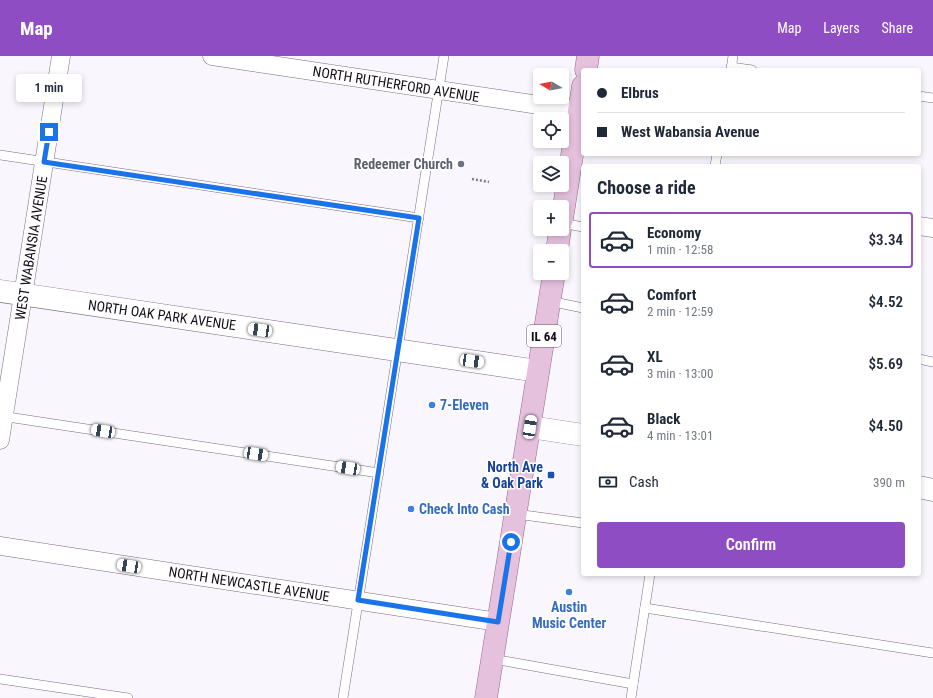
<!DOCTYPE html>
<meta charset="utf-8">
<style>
:root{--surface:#fff;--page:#f6f6f7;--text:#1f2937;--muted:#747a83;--line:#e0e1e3;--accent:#8e4dc2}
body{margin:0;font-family:"Roboto Condensed",sans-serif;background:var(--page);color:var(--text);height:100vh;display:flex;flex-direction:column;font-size:15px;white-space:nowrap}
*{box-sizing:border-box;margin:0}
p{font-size:13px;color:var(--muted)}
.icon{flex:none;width:22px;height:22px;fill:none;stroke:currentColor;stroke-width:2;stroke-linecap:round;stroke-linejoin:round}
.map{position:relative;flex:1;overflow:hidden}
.details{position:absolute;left:581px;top:108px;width:340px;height:412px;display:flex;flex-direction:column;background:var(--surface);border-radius:4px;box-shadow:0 2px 6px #0003}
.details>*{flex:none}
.banner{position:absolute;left:581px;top:12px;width:340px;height:88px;border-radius:4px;box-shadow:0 2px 6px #0003;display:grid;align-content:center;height:88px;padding:0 16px;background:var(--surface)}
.needle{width:26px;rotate:280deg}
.fabs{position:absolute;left:533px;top:12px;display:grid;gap:8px}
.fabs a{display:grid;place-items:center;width:36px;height:36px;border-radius:4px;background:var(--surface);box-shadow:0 2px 6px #0003;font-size:20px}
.end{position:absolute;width:18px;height:18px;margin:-9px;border:5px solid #1a73e8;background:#fff;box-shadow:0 0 0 2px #fff}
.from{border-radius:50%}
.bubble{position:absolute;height:28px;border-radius:4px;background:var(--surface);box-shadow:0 2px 6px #0003;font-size:13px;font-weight:600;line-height:28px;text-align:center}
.car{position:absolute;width:12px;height:24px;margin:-12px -6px;border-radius:5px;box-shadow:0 0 3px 1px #0007;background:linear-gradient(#fff 24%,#345 0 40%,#fff 0 76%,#345 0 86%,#fff 0)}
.banner b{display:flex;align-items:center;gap:14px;height:38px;font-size:15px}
.banner b+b{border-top:1px solid var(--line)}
.banner i{width:10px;height:10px;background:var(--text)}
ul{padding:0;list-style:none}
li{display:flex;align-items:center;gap:12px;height:56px;margin:0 8px 6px;padding:0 8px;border:2px solid transparent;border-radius:4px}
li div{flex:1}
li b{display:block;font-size:15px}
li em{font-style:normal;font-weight:600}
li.current{border-color:var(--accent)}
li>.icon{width:36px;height:36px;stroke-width:1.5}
h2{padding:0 16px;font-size:18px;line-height:48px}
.pay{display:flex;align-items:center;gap:10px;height:44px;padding:0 16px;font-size:15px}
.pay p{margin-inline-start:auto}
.action{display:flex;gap:8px;margin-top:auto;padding:8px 16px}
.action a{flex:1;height:46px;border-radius:4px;background:var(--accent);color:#fff;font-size:16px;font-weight:600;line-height:46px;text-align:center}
header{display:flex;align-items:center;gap:24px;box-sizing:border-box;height:56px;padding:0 20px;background:var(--accent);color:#fff}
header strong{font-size:19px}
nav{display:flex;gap:22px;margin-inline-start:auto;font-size:14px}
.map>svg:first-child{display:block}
</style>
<header>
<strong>Map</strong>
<nav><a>Map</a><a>Layers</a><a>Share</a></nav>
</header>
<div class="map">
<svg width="933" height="642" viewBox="0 0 933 642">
<rect width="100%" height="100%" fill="#faf6fd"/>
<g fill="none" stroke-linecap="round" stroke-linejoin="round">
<defs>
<g id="service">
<polyline points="731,11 752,14"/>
<polyline points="731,14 733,0"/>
<polyline points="919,40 933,42"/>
<polyline points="0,99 419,162"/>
<polyline points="715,110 717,98"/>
<polyline points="562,167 583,171"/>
<polyline points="549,245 583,252"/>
<polyline points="919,303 933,306"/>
<polyline points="1,360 379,417"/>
<polyline points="516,458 583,467"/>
<polyline points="645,552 933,597"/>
<polyline points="493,603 633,628"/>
<polyline points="0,623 128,642"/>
<polyline points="343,642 444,0"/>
<polyline points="631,642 650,518"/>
</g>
<g id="minor">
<polyline points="212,0 579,55"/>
<polyline points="919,170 933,172"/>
<polyline points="0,384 61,0"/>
<polyline points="0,490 498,566"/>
</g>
<g id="tertiary">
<polyline points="0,235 538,315"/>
<polyline points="530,371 583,379"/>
<polyline points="919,431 933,434"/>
</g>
<g id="primary">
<polyline points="586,14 588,0"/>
<polyline points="562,163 583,30"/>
<polyline points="557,195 560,173"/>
<polyline points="486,642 554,217"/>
</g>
</defs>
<use href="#service" stroke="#7c6986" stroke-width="10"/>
<use href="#minor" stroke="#7c6986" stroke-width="19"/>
<use href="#tertiary" stroke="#7c6986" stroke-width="23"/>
<use href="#primary" stroke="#906889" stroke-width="23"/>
<polyline stroke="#817b84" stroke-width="2.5" stroke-dasharray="2 2" stroke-linecap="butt" points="472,123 489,126"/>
<use href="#service" stroke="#fff" stroke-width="9"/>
<use href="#minor" stroke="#fff" stroke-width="18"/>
<use href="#tertiary" stroke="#fff" stroke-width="22"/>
<use href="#primary" stroke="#e5c1dd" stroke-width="22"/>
</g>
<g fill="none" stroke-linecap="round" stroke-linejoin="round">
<polyline stroke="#1a73e8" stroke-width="5" points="49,76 44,106 419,162 358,544 498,566 511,486"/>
</g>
<circle fill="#6b7280" stroke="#fff" stroke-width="1.5" cx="461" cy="108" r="4"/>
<g fill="#3f7fe0" stroke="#fff" stroke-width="1.5">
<circle cx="432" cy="349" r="4"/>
<circle cx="411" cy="453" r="4"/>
<circle cx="569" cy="536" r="4"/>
</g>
<rect fill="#1a4fb4" stroke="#fff" stroke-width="1.5" x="547" y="415" width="8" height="8" rx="2"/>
<g text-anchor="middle" stroke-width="3" stroke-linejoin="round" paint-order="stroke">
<rect fill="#fff" stroke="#5b565e" stroke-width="1" x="527" y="269" width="34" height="22" rx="3"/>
<g font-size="13" font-weight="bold" fill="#150e19">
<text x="544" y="285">IL 64</text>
</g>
<g font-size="14" fill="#150e19" stroke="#fff">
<text transform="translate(396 28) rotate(9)" y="5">NORTH RUTHERFORD AVENUE</text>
<text transform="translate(31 192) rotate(-81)" y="5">WEST WABANSIA AVENUE</text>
<text transform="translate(162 259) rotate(8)" y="5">NORTH OAK PARK AVENUE</text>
<text transform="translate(249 528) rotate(9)" y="5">NORTH NEWCASTLE AVENUE</text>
</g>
<g font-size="14" font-weight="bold" fill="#5b616d" stroke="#fff" text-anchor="end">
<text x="453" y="113">Redeemer Church</text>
</g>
<g font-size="14" font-weight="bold" fill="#366cbe" stroke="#fff" text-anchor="start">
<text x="440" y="354">7-Eleven</text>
<text x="419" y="458">Check Into Cash</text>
<text x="569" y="556" text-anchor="middle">Austin<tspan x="569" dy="16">Music Center</tspan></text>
</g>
<g font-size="14" font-weight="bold" fill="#164399" stroke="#fff" text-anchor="end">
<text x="543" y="416">North Ave<tspan x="543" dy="16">&amp; Oak Park</tspan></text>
</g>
</g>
</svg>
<div class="fabs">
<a><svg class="needle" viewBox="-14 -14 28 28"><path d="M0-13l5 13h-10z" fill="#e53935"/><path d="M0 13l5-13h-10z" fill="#747a83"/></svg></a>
<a><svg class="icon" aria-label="locate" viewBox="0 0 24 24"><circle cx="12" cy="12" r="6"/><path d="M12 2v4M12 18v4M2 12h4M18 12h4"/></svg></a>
<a><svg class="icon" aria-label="layers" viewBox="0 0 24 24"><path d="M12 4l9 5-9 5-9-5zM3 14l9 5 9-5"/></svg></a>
<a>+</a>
<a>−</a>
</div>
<i class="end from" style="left:511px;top:486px"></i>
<i class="end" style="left:49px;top:76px"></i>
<div class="bubble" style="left:16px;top:18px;width:66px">1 min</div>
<i class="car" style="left:260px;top:274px;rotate:278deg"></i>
<i class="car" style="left:472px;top:305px;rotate:98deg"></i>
<i class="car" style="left:530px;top:371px;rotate:9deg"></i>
<i class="car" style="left:103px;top:375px;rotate:279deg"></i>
<i class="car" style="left:256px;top:398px;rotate:99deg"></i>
<i class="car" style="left:348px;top:412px;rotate:279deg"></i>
<i class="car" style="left:129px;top:510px;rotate:279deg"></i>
<div class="banner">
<b><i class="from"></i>Elbrus</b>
<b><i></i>West Wabansia Avenue</b>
</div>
<section class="details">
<h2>Choose a ride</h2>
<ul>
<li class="current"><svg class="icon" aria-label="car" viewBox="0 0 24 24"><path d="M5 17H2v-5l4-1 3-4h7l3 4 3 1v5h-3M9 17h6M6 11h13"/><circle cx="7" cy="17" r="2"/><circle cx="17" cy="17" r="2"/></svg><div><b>Economy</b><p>1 min · 12:58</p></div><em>$3.34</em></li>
<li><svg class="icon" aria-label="car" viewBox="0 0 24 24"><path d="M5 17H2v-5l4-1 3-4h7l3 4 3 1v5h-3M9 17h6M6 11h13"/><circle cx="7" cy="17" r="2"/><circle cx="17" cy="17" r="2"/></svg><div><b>Comfort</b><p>2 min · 12:59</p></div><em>$4.52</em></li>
<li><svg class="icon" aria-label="car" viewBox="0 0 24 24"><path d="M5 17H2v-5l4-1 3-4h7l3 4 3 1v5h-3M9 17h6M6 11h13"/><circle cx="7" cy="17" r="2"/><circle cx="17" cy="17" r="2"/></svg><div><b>XL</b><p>3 min · 13:00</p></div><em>$5.69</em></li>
<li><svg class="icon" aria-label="car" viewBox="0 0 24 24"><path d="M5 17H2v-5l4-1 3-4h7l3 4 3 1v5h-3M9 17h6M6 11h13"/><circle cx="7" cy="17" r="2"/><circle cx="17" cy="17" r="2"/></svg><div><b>Black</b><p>4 min · 13:01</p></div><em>$4.50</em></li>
</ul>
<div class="pay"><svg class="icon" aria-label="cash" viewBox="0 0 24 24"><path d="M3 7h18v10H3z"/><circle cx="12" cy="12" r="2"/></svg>Cash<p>390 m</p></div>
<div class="action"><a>Confirm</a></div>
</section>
</div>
